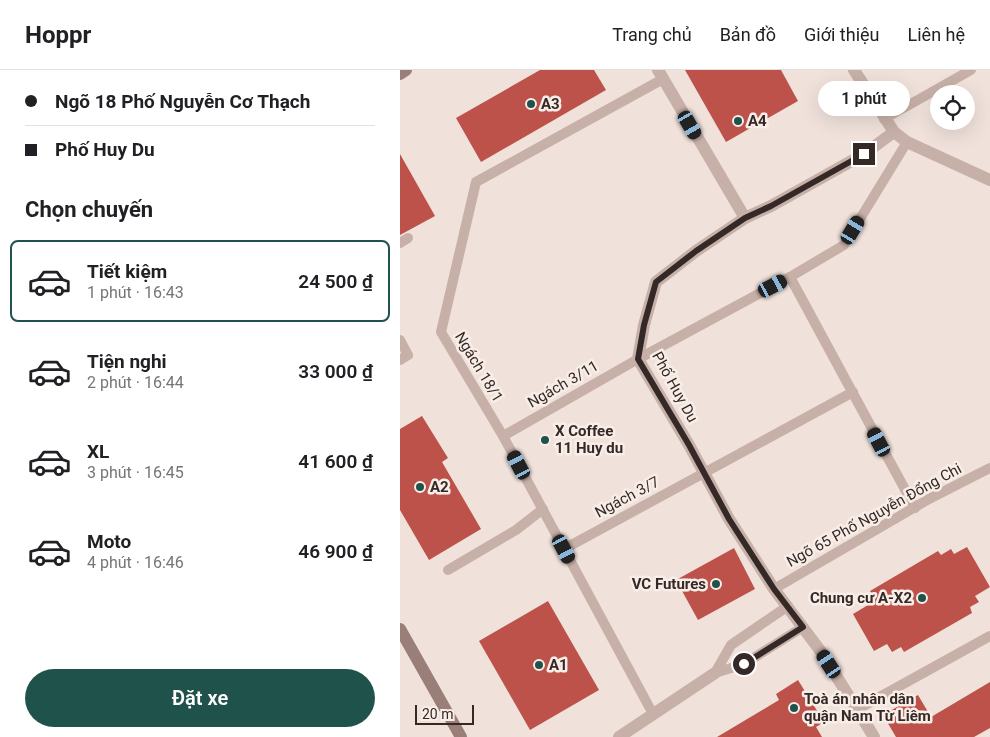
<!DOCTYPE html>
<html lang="vi">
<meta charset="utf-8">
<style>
:root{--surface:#fff;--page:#f6f6f6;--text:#202124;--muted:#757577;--line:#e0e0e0;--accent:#20524c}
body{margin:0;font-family:Roboto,sans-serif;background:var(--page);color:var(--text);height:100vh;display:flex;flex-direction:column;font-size:19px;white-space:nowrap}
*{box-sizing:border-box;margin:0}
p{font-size:16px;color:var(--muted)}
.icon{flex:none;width:28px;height:28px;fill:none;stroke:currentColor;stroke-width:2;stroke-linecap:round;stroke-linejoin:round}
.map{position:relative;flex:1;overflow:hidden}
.details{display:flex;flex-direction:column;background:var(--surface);width:400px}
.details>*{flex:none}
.banner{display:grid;align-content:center;height:110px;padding:0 25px;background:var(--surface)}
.tools{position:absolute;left:530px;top:15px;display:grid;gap:10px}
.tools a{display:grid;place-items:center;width:45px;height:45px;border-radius:50%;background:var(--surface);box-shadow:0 5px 20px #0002;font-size:25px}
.scale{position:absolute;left:15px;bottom:12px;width:59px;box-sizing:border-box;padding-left:5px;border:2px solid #342927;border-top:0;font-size:14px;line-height:18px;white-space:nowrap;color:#342927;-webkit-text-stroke:4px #f8ede7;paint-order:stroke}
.end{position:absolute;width:22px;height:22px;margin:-11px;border:6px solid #342927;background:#fff;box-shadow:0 0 0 2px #fff}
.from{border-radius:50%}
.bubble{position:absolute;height:35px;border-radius:18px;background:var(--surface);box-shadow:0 5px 20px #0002;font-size:16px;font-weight:600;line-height:35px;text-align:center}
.car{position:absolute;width:15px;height:30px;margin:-15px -8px;border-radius:6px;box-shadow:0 0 4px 1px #0007;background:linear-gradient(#222 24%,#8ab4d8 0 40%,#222 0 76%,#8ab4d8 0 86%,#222 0)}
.banner b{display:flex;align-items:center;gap:18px;height:48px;font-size:19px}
.banner b+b{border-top:1px solid var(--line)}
.banner i{width:12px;height:12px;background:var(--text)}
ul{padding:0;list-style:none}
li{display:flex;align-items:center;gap:15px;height:82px;margin:0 10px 8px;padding:0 15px;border:2px solid transparent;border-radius:8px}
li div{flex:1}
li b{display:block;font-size:19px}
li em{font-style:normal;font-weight:600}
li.active{border-color:var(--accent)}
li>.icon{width:45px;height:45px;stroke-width:1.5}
h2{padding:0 25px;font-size:22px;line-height:60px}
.action{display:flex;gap:10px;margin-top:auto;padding:10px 25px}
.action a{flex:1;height:58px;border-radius:30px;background:var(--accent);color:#fff;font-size:20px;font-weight:600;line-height:58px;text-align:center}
header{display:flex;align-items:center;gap:30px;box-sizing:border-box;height:70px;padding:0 25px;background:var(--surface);border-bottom:1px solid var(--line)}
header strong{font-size:24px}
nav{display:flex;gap:28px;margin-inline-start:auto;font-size:18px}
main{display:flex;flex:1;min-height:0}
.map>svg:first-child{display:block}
</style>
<header>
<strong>Hoppr</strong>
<nav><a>Trang chủ</a><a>Bản đồ</a><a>Giới thiệu</a><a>Liên hệ</a></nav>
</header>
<main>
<section class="details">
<div class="banner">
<b><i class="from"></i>Ngõ 18 Phố Nguyễn Cơ Thạch</b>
<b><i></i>Phố Huy Du</b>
</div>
<h2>Chọn chuyến</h2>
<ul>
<li class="active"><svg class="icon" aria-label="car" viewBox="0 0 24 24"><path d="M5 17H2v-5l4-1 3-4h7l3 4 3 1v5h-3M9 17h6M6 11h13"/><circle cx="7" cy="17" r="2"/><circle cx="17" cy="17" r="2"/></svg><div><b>Tiết kiệm</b><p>1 phút · 16:43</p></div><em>24 500 ₫</em></li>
<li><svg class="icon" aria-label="car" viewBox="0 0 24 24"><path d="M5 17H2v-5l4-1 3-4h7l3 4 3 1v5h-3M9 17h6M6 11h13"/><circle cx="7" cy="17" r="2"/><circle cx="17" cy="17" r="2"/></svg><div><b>Tiện nghi</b><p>2 phút · 16:44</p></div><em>33 000 ₫</em></li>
<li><svg class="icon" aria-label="car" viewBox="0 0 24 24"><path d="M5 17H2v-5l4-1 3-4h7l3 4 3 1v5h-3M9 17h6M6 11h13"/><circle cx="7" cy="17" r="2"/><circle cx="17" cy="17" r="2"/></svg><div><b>XL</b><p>3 phút · 16:45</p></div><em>41 600 ₫</em></li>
<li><svg class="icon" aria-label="car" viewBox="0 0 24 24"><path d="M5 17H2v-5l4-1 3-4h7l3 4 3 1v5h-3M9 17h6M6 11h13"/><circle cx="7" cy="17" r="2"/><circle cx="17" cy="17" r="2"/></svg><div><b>Moto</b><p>4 phút · 16:46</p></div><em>46 900 ₫</em></li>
</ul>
<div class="action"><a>Đặt xe</a></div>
</section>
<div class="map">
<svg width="590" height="667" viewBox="0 0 590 667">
<rect width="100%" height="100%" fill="#f0e2db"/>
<g fill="#bd524b">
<polygon points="140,0 194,0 206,20 81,92 56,48"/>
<polygon points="285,0 381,0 398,31 326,72"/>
<polygon points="0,84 35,146 0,165"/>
<polygon points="22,346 48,388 42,392 81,459 29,490 0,440 0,359"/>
<polygon points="567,477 590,517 575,526 579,532 570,537 572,543 504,582 501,577 492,582 487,574 474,581 453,544 468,535 465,530 473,525 470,521 538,481 541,485 551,479 554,484"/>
<polygon points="334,478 355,519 298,550 276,510"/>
<polygon points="148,531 199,620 130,660 79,571"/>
<polygon points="398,610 424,652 416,657 422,667 317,667 379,630 376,624"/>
<polygon points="590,612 590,658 574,667 496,667 483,645 518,625 531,647"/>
</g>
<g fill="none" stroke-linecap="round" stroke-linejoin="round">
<g stroke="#c7b0a8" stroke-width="10">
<polyline points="484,49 571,0"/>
<polyline points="0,173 8,168"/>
<polyline points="390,207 515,438"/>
<polyline points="0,270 8,285 0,290"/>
<polyline points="103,366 238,289 390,207 444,175 507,72"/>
<polyline points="164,479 453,322"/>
<polyline points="48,500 116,460 143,439"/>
<polyline points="374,519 529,429 590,398"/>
<polyline points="315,603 331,575 388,536"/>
<polyline points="315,603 344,594 403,557"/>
<polyline points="458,639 590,566"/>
<polyline points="253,644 103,366 41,262 76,112 263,9"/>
</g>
<g stroke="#c7b0a8" stroke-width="12">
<polyline points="258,0 345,148"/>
<polyline points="454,0 494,62 507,72 590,110"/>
<polyline points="219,667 315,603"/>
<polyline points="474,667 422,583 374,519 329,449 289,375 238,289 244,255 256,212 296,181 345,148 371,136 464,84 494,62"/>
</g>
<g stroke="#9a7f79" stroke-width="12">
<polyline points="0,4 6,0"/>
<polyline points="0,559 61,667"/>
</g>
</g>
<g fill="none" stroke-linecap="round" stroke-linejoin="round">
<polyline stroke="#342927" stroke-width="6" points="344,594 403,557 374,519 329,449 289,375 238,289 244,255 256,212 296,181 345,148 371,136 464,84"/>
</g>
<g fill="#20524c" stroke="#f8ede7" stroke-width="2">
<circle cx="131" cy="34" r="5"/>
<circle cx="338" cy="51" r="5"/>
<circle cx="145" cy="370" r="5"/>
<circle cx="20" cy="417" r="5"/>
<circle cx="316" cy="514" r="5"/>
<circle cx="522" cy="528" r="5"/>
<circle cx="139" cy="595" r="5"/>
<circle cx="394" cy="638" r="5"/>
</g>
<g text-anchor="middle" stroke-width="5" stroke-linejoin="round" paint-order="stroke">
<g font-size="15" font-weight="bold" fill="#342927" stroke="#f8ede7" text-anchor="start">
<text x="141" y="39">A3</text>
<text x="348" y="56">A4</text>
<text x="155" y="366">X Coffee<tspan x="155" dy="17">11 Huy du</tspan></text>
<text x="30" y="422">A2</text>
<text x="306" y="519" text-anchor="end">VC Futures</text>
<text x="512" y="533" text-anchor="end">Chung cư A-X2</text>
<text x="149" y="600">A1</text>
<text x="404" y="634">Toà án nhân dân<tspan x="404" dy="17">quận Nam Từ Liêm</tspan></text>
</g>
<g font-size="15" fill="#342927" stroke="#f8ede7">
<text transform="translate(79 297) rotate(59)" y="5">Ngách 18/1</text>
<text transform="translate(163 314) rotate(-30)" y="5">Ngách 3/11</text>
<text transform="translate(275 317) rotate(61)" y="5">Phố Huy Du</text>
<text transform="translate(227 427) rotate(-28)" y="5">Ngách 3/7</text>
<text transform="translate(474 445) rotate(-29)" y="5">Ngõ 65 Phố Nguyễn Đổng Chi</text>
</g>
</g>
</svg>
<div class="tools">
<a><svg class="icon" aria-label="locate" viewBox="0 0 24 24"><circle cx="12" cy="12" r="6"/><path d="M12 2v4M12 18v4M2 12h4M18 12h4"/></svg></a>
</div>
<div class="scale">20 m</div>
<i class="end from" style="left:344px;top:594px"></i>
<i class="end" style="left:464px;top:84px"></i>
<div class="bubble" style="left:418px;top:11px;width:92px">1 phút</div>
<i class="car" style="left:290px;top:55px;rotate:150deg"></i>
<i class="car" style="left:453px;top:160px;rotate:31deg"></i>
<i class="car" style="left:373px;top:216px;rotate:62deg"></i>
<i class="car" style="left:479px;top:372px;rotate:332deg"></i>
<i class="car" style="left:119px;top:395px;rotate:332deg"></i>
<i class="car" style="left:164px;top:479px;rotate:152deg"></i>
<i class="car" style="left:429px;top:594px;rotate:327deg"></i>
</div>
</main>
